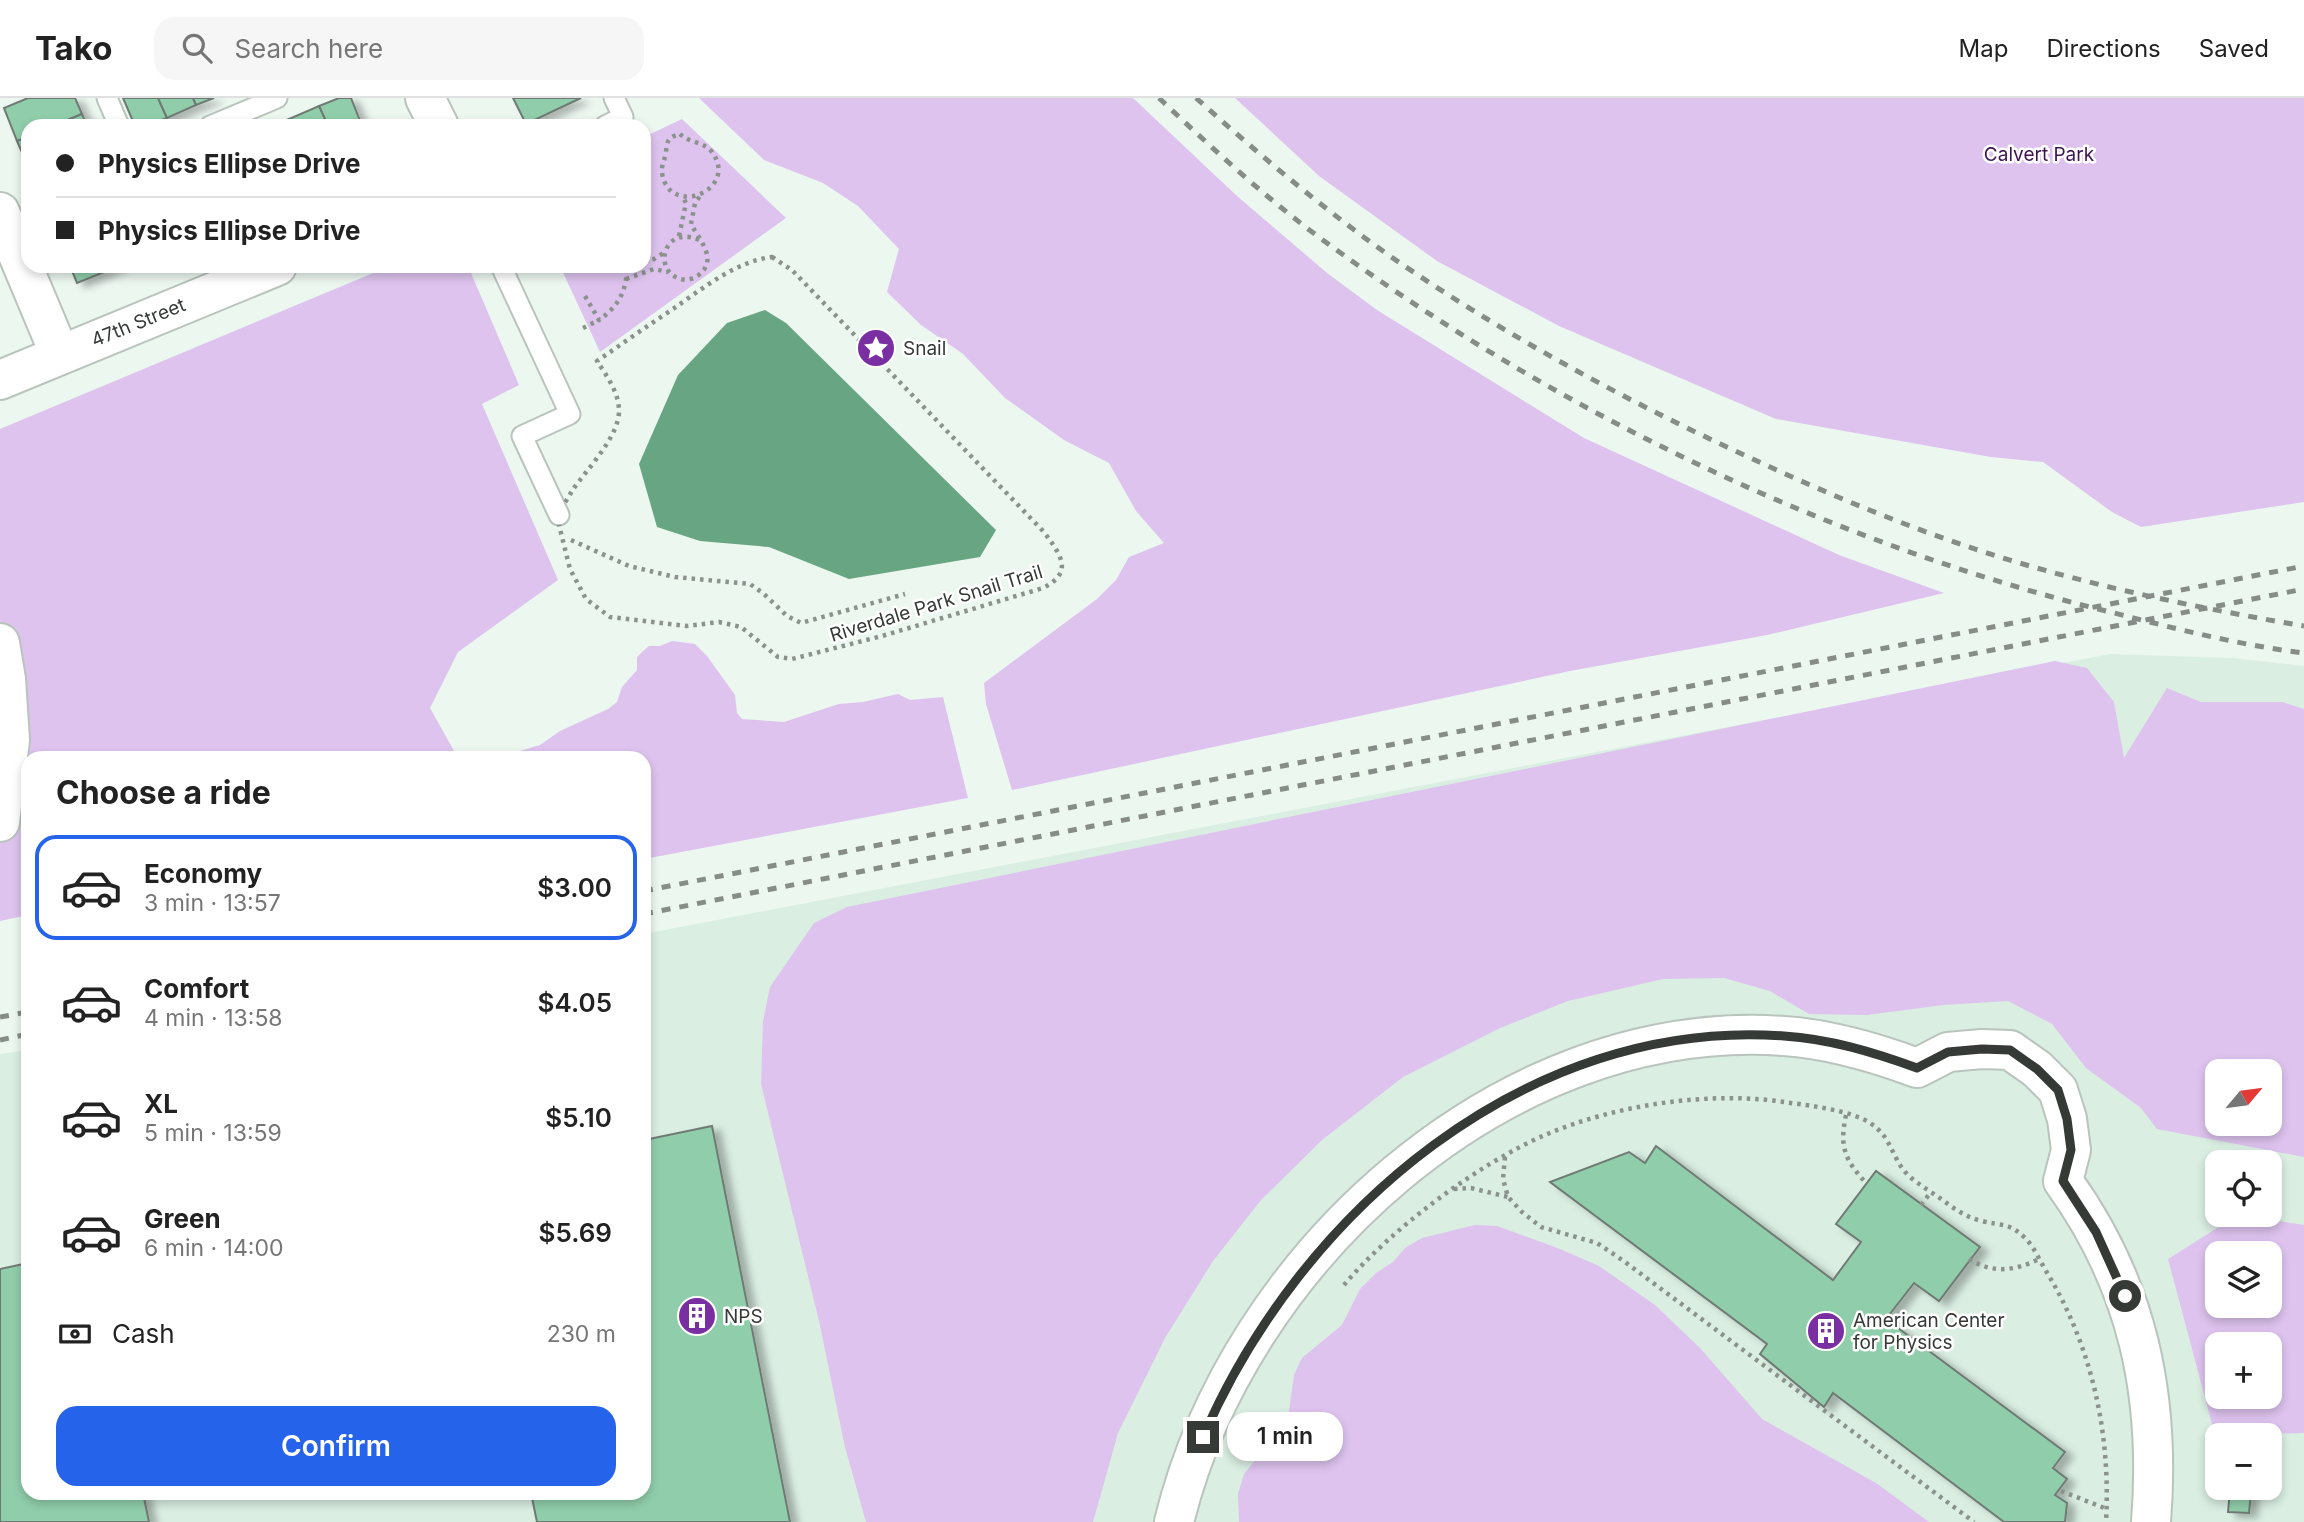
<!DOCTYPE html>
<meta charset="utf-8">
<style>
:root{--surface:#fff;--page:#f6f6f6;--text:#222;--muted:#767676;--line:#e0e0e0;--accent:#2563eb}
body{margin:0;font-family:Inter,sans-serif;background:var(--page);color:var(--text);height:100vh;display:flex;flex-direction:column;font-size:26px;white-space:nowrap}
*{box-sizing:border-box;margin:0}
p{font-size:23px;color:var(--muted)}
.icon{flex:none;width:38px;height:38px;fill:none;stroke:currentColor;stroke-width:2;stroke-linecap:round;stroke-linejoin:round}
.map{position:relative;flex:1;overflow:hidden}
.sheet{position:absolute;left:21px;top:653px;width:630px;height:749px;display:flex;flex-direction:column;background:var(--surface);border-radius:21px;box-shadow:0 4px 10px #0003}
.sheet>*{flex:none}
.guide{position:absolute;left:21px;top:21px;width:630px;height:154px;border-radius:21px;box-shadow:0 4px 10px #0003;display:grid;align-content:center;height:154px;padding:0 35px;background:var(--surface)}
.needle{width:46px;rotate:61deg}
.tools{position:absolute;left:2205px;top:961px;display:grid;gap:14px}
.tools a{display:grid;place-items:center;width:77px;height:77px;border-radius:14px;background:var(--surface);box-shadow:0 4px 10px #0003;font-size:35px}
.end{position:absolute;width:32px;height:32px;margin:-16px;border:9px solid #363a37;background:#fff;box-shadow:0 0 0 4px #fff}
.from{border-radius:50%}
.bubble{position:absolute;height:49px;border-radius:21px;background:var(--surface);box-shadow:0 4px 10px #0003;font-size:23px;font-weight:600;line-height:49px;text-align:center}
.guide b{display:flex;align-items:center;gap:24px;height:66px;font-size:26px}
.guide b+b{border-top:2px solid var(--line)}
.guide i{width:18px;height:18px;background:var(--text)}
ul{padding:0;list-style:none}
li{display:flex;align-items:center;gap:21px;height:105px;margin:0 14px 10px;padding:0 21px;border:4px solid transparent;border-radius:21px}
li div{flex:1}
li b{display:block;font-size:26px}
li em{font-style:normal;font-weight:600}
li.on{border-color:var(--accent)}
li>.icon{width:63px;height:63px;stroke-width:1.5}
h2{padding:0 35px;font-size:32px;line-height:84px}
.pay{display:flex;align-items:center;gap:18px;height:77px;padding:0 35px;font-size:26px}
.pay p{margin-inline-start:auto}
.cta{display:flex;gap:14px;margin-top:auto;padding:14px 35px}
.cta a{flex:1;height:80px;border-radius:21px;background:var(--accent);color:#fff;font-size:28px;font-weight:600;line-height:80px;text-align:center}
header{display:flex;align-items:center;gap:42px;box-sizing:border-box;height:98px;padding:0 35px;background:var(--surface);border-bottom:2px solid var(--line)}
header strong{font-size:33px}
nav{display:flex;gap:38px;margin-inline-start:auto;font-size:24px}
.search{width:490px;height:63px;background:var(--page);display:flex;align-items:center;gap:18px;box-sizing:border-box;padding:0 24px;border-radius:21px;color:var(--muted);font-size:26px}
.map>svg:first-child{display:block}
</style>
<header>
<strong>Tako</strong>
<div class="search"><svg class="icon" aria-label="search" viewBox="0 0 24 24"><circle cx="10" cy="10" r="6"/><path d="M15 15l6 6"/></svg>Search here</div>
<nav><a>Map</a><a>Directions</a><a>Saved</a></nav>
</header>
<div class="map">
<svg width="2304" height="1424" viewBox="0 0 2304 1424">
<defs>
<filter id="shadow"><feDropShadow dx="8" dy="4.5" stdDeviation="3.5" flood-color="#0004"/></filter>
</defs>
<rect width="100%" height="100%" fill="#ecf7f0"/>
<path fill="#daeee2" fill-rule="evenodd" d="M2110,556L2233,560L2304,568V1424H0V956L28,952V1395H644V836ZM2217,973H2270V1026H2217ZM2217,1064H2270V1116H2217ZM2217,1155H2270V1208H2217ZM2217,1246H2270V1298H2217ZM2217,1337H2270V1390H2217Z"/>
<g fill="#ddc3ee" fill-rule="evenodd">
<polygon points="699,0 1133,0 1237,98 1327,175 1377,212 1584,340 1839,457 1944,495 1767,537 1570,573 1012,692 986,606 984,585 1097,501 1116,482 1129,459 1164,445 1136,413 1109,365 1064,342 1005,300 963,256 921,227 887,194 899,151 858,108 823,85 764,62"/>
<polygon points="1235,0 2304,0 2304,404 2141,429 2112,414 2043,364 1991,359 1776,321 1559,228 1437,163 1319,78"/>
<polygon points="682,21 786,120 600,254 560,168 644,168 644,39"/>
<polygon points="390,168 468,168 519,287 482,306 558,482 458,554 430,610 458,660 28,660 28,817 0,823 0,331"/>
<polygon points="672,543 695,546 707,558 735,597 737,615 742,621 784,624 839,606 863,604 898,596 910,602 943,599 968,700 644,761 644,660 496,660 540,647 560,633 608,611 617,604 622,589 637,572 637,559 642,554 649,548 660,548"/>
<path d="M2055,563L2087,570L2114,604L2124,660L2167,590L2201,604H2282L2304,611V1059L2157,1031L2141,1010L2086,970L2052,926L2008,903L1943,907L1867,917L1809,916L1770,893L1724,880L1663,881L1568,903L1500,930L1403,979L1322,1042L1261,1102L1213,1163L1165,1240L1118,1335L1093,1424H866L845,1349L819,1223L761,986L763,923L770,889L814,825L847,809ZM2270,973V1026H2217V973Z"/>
<path d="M2238,1117L2304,1127V1335L2217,1337V1339L2212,1326L2168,1161ZM2217,1155H2270V1208H2217ZM2217,1246H2270V1298H2217Z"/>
<polygon points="1475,1127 1497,1128 1560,1151 1599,1168 1655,1207 1700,1250 1762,1321 1876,1385 1929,1424 1239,1424 1238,1396 1244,1376 1279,1333 1289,1313 1294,1277 1302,1260 1342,1227 1360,1191 1376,1175 1393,1164 1405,1150 1422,1140"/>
</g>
<polygon fill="#68a583" points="765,212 786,225 996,432 980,459 849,481 769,449 700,443 657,429 639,366 678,277 727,225"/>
<g fill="#90ceab" stroke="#707a74" stroke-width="2" filter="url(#shadow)">
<polygon points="28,0 75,0 82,16 53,28 28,28 28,39 17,43 4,10"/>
<polygon points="123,0 158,0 167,20 146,28 135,28"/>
<polygon points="158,0 193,0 196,7 167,20"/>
<polygon points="193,0 214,0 196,7"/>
<polygon points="339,0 351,0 362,28 328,28 319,8"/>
<polygon points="513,0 581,0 526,26"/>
<polygon points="319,8 328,28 292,28 289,21"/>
<polygon points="82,16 87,28 53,28"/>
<polygon points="289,21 292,28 272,28"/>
<polygon points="28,39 28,68 17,43"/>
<polygon points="70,168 119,168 77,185"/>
<polygon points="712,1028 790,1424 537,1424 531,1395 644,1395 644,1042"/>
<polygon points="1656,1048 1833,1182 1861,1144 1836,1126 1876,1073 1980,1149 1939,1203 1914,1185 1886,1221 2065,1354 2053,1370 2067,1381 2055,1397 2067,1405 2065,1424 2004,1424 1833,1295 1824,1309 1760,1256 1767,1246 1550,1084 1629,1054 1645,1065"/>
<polygon points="28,1165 28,1395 143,1395 149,1424 0,1424 0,1171"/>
<polygon points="2230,1392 2251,1394 2249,1415 2228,1414"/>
</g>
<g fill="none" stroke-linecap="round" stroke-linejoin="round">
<defs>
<g id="lane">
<polyline points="107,0 119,28"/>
<polyline points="210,28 277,0"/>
<polyline points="605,28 623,19 614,0"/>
<polyline points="501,168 570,316 522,338 559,417"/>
</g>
<g id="street">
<polyline points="425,0 439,28"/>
<polyline points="0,114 60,257"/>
<polyline points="0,282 277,168"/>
<polyline points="0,545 6,581 10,642 0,724"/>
<path d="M1174,1424C1238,1161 1503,918 1784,938C1830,941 1874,954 1917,970L1948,954L1982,951L2010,952L2037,971L2058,992L2067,1021L2071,1052L2063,1083C2138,1187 2161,1298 2151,1424"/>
</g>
</defs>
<use href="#lane" stroke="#b9c4bd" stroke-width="23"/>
<use href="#street" stroke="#b9c4bd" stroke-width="42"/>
<g stroke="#8b928d" stroke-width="4.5" stroke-dasharray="3.5 5" stroke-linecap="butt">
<path d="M680,36C689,45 703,43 712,54C740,92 669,121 662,75C661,67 665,62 666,54C667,43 668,39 680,36Z"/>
<polyline points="679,138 686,105 683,99"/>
<path d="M699,142C663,126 652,174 681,181C688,183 696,180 701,175C717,160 699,141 691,126L695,105L700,98"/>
<path d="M772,159L792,172L1044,434C1060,456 1075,474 1043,490L882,538L792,561L778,559L741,529L719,524L687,528L610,519L586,501L570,471L558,423C559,412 567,402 572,393C586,372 619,339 619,313C619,294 606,277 597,263C622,246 647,228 673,211C702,191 736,163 772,159Z"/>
<polyline points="644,163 654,161 665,154"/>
<polyline points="626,181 654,171 668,174"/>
<path d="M585,198L599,222C619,208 627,192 627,168"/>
<polyline points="583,230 599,222"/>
<polyline points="571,442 629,468 675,479 750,486 764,496 787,518 801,525 905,496"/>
<path d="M1846,1017C1839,1049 1845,1062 1866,1085"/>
<polyline points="1505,1059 1503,1081 1508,1099 1522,1114 1541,1129 1597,1145 1625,1164 1974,1424"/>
<polyline points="1454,1091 1471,1090 1508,1099"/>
<polyline points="1921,1107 1931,1094"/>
<path d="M1969,1161C1993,1176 2014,1173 2039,1161"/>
<path d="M1344,1187C1391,1131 1478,1066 1545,1037C1617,1006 1714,992 1791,1005C1813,1008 1852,1013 1870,1025C1893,1040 1891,1060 1908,1077C1920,1088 1935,1096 1948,1106C1959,1114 1969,1120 1982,1123C2000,1128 2010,1124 2026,1141C2034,1149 2040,1163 2046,1173C2092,1248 2111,1336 2106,1424"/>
<polyline points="2061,1393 2107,1411"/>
</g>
<use href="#lane" stroke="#fff" stroke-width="19"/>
<use href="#street" stroke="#fff" stroke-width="38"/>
<g stroke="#868d88" stroke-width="5" stroke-dasharray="9 9" stroke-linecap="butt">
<path d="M1159,0C1214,52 1270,104 1331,148C1563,317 1834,447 2114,515C2177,531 2239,547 2304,555"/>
<path d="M1196,0C1261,58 1329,116 1400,165C1509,239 1625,302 1744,357C1834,399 1927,438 2023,466C2115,493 2210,512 2304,528"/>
<polyline points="644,793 2304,468"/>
<polyline points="644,816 2304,491"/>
<polyline points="0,919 28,914"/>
<polyline points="0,942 28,936"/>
</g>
</g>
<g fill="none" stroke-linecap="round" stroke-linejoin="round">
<path stroke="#363a37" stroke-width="9" d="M1203,1339C1300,1114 1527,919 1784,938C1830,941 1873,954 1917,970L1948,954L1982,951L2010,952L2037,971L2058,992L2067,1021L2071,1052L2063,1083L2096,1134L2125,1198"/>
</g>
<defs>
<symbol id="sight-disc" viewBox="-11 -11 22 22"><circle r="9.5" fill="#792ea1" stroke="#fff"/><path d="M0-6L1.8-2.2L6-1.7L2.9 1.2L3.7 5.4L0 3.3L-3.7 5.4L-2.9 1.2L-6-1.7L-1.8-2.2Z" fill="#fff"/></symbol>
<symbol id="building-disc" viewBox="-11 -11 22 22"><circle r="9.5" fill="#792ea1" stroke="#fff"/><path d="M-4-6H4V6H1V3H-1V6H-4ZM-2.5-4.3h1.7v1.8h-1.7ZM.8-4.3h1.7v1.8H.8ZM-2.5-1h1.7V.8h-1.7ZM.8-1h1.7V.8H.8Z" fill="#fff"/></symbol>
</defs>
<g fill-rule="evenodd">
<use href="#sight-disc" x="854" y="228" width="44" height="44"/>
<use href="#building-disc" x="675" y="1196" width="44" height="44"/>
<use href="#building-disc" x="1804" y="1211" width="44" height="44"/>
</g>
<g text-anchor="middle" stroke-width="5" stroke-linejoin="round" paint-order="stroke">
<g font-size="19" fill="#3d1453" stroke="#fff">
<text x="2039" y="63">Calvert Park</text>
</g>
<g font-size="19" fill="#363a37" stroke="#fff">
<text transform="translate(138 224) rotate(-22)" y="7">47th Street</text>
<text transform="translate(936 505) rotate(-17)" y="7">Riverdale Park Snail Trail</text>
</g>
<g font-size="19" fill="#363a37" stroke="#fff" text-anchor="start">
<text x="903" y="257">Snail</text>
<text x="724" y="1225">NPS</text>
<text x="1853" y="1229">American Center<tspan x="1853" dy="22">for Physics</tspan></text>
</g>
</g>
</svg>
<div class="tools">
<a><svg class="needle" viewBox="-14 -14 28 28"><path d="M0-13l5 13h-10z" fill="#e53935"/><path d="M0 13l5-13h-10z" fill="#767676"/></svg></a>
<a><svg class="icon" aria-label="locate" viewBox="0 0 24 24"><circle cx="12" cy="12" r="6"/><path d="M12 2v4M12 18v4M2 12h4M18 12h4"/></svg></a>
<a><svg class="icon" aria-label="layers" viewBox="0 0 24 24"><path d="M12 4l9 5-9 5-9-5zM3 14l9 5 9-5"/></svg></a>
<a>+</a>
<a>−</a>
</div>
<i class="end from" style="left:2125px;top:1198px"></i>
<i class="end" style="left:1203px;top:1339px"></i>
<div class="bubble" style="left:1227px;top:1314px;width:116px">1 min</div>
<div class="guide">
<b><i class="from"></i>Physics Ellipse Drive</b>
<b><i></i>Physics Ellipse Drive</b>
</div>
<section class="sheet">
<h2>Choose a ride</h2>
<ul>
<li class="on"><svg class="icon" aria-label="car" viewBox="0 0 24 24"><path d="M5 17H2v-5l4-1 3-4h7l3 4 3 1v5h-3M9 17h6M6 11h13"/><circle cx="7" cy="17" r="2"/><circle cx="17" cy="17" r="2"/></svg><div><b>Economy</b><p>3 min · 13:57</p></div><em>$3.00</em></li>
<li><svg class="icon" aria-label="car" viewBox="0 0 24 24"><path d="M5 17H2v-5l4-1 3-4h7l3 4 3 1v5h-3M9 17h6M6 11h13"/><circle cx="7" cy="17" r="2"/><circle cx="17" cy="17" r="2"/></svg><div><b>Comfort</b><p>4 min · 13:58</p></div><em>$4.05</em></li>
<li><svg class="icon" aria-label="car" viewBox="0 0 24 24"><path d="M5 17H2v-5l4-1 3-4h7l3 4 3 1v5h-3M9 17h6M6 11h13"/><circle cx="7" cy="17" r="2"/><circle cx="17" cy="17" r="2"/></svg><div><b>XL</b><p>5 min · 13:59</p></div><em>$5.10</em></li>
<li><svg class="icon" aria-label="car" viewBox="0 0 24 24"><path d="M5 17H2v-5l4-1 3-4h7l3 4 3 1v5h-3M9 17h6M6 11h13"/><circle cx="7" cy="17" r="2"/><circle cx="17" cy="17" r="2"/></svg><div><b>Green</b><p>6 min · 14:00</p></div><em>$5.69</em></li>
</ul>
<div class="pay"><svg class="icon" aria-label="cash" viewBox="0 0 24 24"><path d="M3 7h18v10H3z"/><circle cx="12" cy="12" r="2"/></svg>Cash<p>230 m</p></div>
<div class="cta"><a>Confirm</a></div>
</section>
</div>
